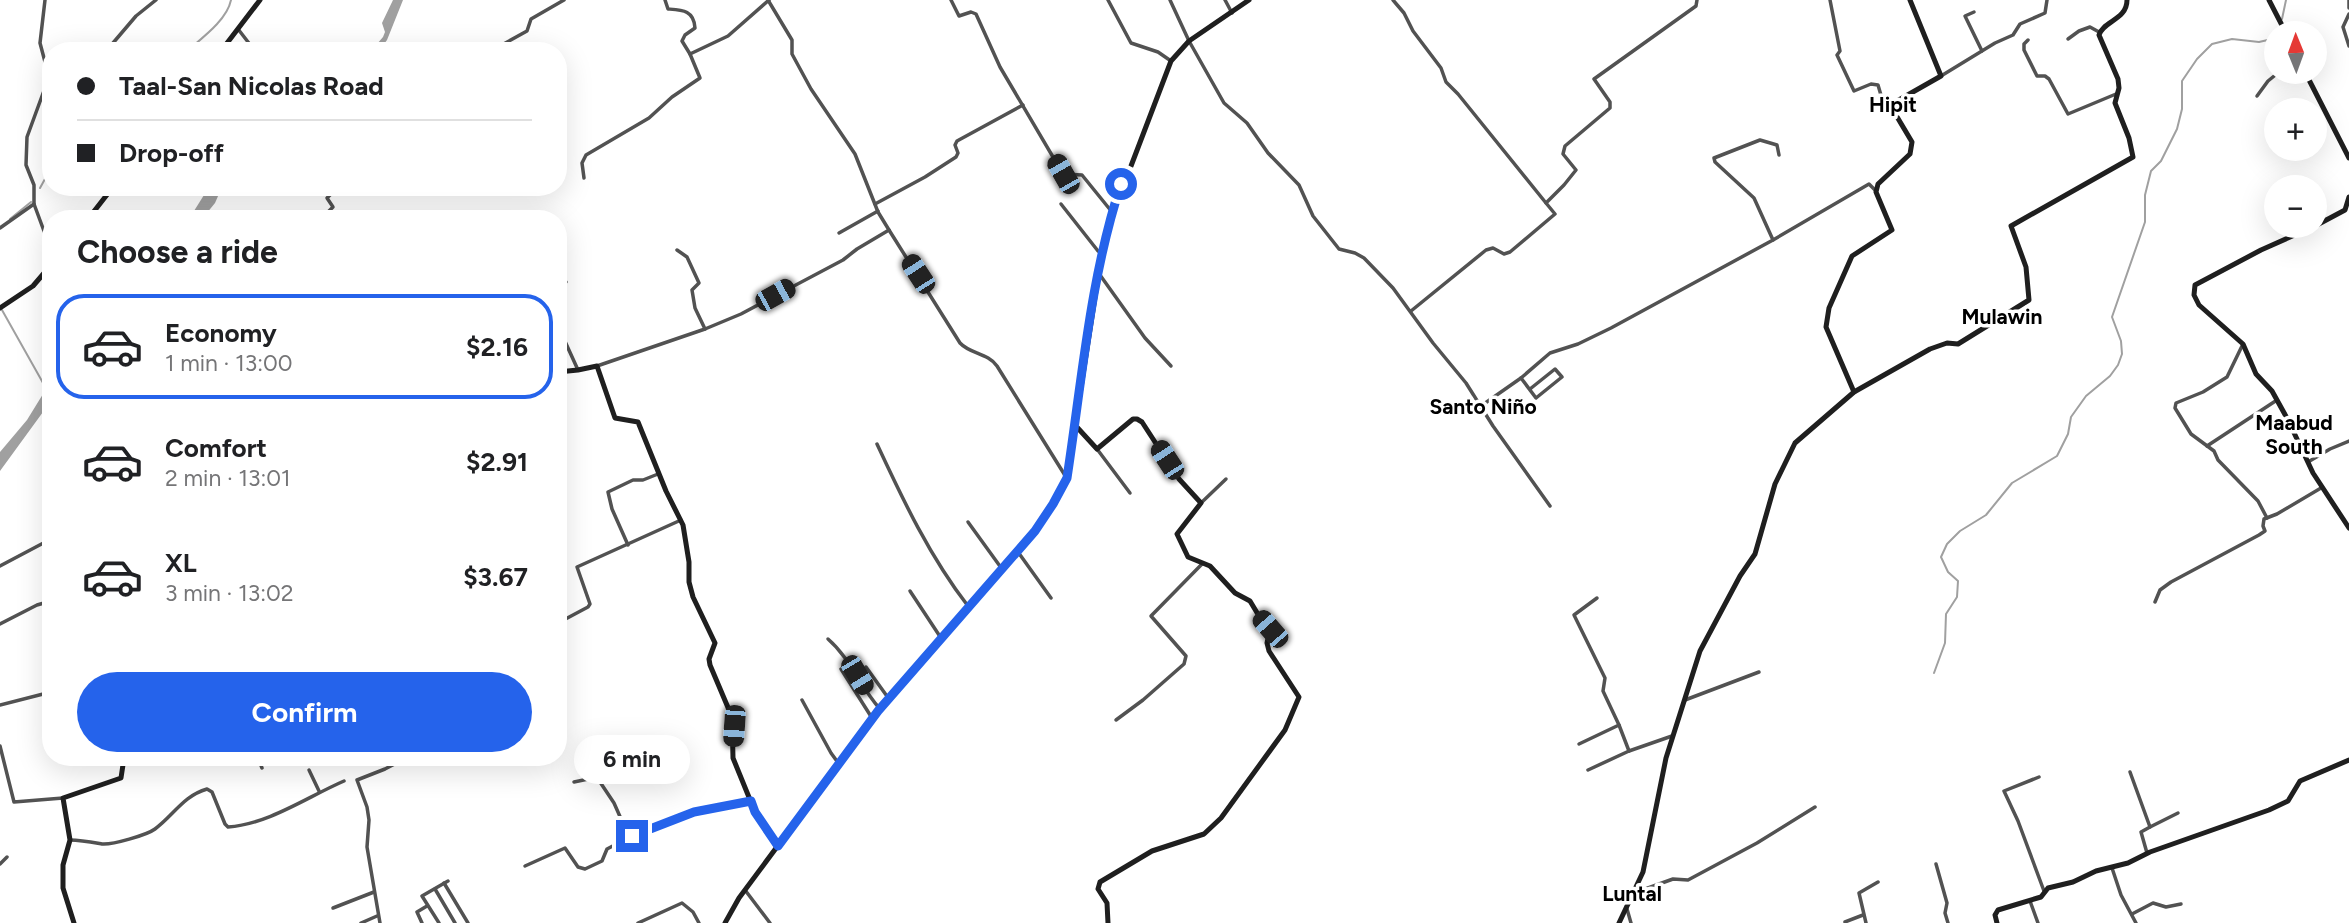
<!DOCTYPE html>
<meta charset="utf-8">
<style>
:root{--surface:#fff;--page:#f2f2f2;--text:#202124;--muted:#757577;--line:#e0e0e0;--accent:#2563eb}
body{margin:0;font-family:Figtree,sans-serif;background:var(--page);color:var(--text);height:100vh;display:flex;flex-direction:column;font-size:26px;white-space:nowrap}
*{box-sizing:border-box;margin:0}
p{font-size:23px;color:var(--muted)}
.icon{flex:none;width:38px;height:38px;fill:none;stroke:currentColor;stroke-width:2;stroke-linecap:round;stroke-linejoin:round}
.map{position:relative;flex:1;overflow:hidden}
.drawer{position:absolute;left:42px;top:210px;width:525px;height:556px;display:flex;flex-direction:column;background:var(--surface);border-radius:28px;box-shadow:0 7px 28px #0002}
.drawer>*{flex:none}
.guide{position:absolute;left:42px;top:42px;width:525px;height:154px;border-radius:28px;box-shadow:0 7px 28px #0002;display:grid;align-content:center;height:154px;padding:0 35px;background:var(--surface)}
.needle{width:46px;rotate:359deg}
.buttons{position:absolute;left:2264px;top:21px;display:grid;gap:14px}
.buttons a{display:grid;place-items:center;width:63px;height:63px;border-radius:50%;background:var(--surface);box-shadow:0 7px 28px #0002;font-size:35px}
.end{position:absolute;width:32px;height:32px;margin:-16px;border:9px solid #2563eb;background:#fff;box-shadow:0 0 0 4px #fff}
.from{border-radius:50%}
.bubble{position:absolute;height:49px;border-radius:24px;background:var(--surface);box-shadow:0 7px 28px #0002;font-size:23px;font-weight:700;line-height:49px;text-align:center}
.car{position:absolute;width:21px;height:42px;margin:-21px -10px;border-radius:9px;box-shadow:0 0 5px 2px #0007;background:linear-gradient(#222 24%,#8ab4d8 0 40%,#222 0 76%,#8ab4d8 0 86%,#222 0)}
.guide b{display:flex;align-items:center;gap:24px;height:66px;font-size:26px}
.guide b+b{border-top:2px solid var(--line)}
.guide i{width:18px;height:18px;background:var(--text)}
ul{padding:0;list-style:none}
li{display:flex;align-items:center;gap:21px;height:105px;margin:0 14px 10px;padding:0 21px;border:4px solid transparent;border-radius:28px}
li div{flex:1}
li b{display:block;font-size:26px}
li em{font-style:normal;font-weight:700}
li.current{border-color:var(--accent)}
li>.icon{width:63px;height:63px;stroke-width:1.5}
h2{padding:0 35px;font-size:32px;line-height:84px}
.action{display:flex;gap:14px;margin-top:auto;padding:14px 35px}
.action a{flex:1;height:80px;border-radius:42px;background:var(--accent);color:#fff;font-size:28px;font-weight:700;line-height:80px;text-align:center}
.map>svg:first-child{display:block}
</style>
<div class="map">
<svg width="2349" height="923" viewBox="0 0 2349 923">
<rect width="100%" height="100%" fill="#fff"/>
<g fill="#a0a0a0">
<polygon points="393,0 403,0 387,40 379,51 371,51 383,37 385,32 382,23"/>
<polygon points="209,187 222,187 215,203 202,219 189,219"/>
<polygon points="51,381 51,401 0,471 0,452 27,420"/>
</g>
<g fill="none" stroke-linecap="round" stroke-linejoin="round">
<g stroke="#a0a0a0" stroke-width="2">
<polyline points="2282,19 2286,0"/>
<path d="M187,51C202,38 227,20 231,0"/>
<polyline points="40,188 51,168"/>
<polyline points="10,219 31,202"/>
<polyline points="2,310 47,390"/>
<polyline points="1934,673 1945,643 1946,614 1957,597 1958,581 1948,572 1941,557 1947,544 1960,531 1986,515 2012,483 2057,456 2068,434 2071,417 2086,396 2110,376 2118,365 2122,354 2121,341 2112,317 2145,222 2145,195 2151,171 2161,161 2177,129 2182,109 2182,81 2197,59 2212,44 2232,39 2259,42 2272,39 2277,33"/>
</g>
<g stroke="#525252" stroke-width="3.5">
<polyline points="45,0 40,43 49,77 27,137 26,165 34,185 34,204 51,250"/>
<path d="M665,0L668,9C682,10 694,10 695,28L685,35L682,41L690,54L728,36L769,0"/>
<path d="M768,0L792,40V54L811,89L855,154L878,212L889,230L960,343C970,354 988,353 997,366L1066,477"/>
<polyline points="951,0 959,16 971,12 976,14 1000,67 1063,174 1082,175 1112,212"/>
<polyline points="1108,0 1131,43 1158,52 1171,61"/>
<polyline points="1170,0 1189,41 1224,103 1247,123 1268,153 1299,185 1313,216 1339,249 1355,253 1364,258 1393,288 1433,343 1466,383 1493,426 1550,506"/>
<polyline points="1225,0 1232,13"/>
<polyline points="1393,0 1404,13 1413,31 1441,68 1446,82 1458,94 1546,203"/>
<polyline points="1830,0 1840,51 1837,55 1854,91 1871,84 1878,85 1883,102 1890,105"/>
<polyline points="2349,0 2349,8"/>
<polyline points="1974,12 1965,16 1982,51"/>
<polyline points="2349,14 2343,27 2349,46"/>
<polyline points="238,29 255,51"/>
<polyline points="2068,39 2079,31 2090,27 2099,32"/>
<polyline points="2028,40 2024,44 2024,50 2037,76 2045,76 2049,79 2068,114 2116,94"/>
<polyline points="117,51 113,43 136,16 156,0"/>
<polyline points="497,51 500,46 527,31 531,19 564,0"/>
<polyline points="1941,76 1995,43 2013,35 2020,24 2045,13 2047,0"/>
<polyline points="2257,96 2268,81 2279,72"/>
<polyline points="584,178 582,163 586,155 649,118 672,97 700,78 690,54"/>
<polyline points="175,187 176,190"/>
<polyline points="875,204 925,177 956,157 958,153 955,145 957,141 1023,105"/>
<polyline points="1061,204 1098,251 1102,252"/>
<polyline points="321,219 333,207 327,198 338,187"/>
<polyline points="380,219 416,213 419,214 422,219"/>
<polyline points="0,228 34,204"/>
<polyline points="839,233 878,211"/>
<polyline points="1773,240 1869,184 1876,191"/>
<polyline points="1100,275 1145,338 1171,366"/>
<polyline points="558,283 566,282"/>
<polyline points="1411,311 1486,250 1493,248 1504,254 1510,252 1555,214 1546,203 1564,185 1576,170 1563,154 1565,146 1610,108 1610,102 1594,79 1696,6 1697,0"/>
<polyline points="558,326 578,370"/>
<polyline points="705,329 741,314 843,260 857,249 889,230"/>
<polyline points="2242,346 2227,377 2203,392 2176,403 2175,408 2191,434 2214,451 2218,460 2258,501 2267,518"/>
<polyline points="597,366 705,329 695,308 692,290 699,283 687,257 677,250"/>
<polyline points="1521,378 1536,398 1562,377 1555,369 1530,389"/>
<polyline points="1481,406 1521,378 1550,353 1578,344 1611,328 1773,240 1754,198 1715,162 1714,158 1760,140 1777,145 1779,155"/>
<path d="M877,444C903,500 930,557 968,606"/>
<polyline points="2207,446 2277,400"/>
<polyline points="1097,449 1130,493"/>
<polyline points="2308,462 2330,449 2349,441"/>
<polyline points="1201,503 1226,479"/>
<polyline points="968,522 1002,569"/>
<polyline points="628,545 612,509 608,492 633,480 643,480 658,474"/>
<polyline points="1018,552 1051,598"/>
<polyline points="0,566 51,539"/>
<polyline points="910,591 941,638"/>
<polyline points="1597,598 1574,615 1605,678 1603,691 1619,725"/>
<polyline points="2155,602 2160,590 2171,582 2259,535 2265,531 2263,526 2264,519 2277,514 2321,488"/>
<polyline points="558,623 588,607 590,604 577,567 681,520"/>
<polyline points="0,624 37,605 51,601"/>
<path d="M828,639C851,659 860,687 880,709"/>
<polyline points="866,667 889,699"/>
<polyline points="841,669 872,718"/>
<polyline points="802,700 831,753 839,764"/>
<polyline points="1685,700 1759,672"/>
<polyline points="0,705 51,692"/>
<polyline points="1116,720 1143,700 1184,664 1186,656 1151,616 1203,563"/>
<polyline points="1579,744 1619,725 1629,751"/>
<polyline points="0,746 14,802 63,798"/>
<polyline points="258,758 262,768"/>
<polyline points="309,770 319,791"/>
<polyline points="1588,770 1629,751 1672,736"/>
<polyline points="2130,772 2150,827 2141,832 2147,853"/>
<polyline points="2039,777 2004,791 2018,821 2044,891"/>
<polyline points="574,782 593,778 598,779 614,803 629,837 694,812 751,801"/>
<polyline points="2150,827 2178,813"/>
<path d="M70,840C81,840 91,842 102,844C112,845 147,835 155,829C174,815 183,796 207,789L212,792L225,824L228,827C269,824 307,797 344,781"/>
<polyline points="0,864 7,857"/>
<polyline points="1936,864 1947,903 1945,913 1948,923"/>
<polyline points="525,866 565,848 578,867 585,869 602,861 607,849 628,838"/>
<polyline points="2112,868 2121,895 2136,923"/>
<polyline points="444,883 468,923"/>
<polyline points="435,889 455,923"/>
<polyline points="745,890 770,923"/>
<polyline points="1634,893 1673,879 1688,880 1757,843 1815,807"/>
<polyline points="2030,901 2038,923"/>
<polyline points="333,908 374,892"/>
<polyline points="1627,909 1631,923"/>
<polyline points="2132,914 2153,903 2166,907 2181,904"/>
<polyline points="1845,922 1863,915"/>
<polyline points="361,923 377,916"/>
<polyline points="380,923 367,847 369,820 367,807 357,780 385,769 406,758"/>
<polyline points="422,923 417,912 427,906"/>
<polyline points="439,923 422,896 448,881"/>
<polyline points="638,923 682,903 693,912 699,923"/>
<polyline points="1866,923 1859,893 1878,882"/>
</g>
<g stroke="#1f1f1f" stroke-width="5">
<polyline points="2269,0 2286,33"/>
<polyline points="221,51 260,0"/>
<polyline points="2305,72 2349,158"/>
<polyline points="88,219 113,187"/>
<polyline points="2315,226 2261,250 2195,285 2194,295 2199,305 2243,344 2256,374 2272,391 2288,420 2313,473 2349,528"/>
<polyline points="2315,226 2345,210 2349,197"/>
<polyline points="0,308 33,286 51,265"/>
<polyline points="558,372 578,370 597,366 615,418 638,422 666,491 683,525 689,562 689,582 693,597 715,643 709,659 710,665 732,717 733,758 755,812 778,846"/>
<polyline points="1854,392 1826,327 1829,308 1852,256 1892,230 1876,192 1878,184 1910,154 1912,142 1890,105 1941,76 1910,0"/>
<polyline points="1075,425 1097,449 1133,419 1137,419 1142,422 1179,479 1201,503 1177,534 1188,557 1210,566 1235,593 1250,601 1259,616 1270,629 1267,643 1269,651 1299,697 1285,730 1221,818 1204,834 1152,851 1100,882 1098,889 1107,903 1108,923"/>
<polyline points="74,923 63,888 63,865 70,840 63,798 121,778 124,758"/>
<polyline points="725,923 739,898 878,711 1035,531 1053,504 1067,478 1102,252 1112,212 1121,184 1131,166 1171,61 1189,41 1249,0"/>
<path d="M1619,923L1643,872L1666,758L1700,651L1740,576L1755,554L1775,484L1795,443L1854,392L1930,349L1947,343L1958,344L2029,300L2026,267L2011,226L2133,157L2129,138L2115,103L2119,88L2118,79L2099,35C2103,21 2127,20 2127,0"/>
<polyline points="1997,923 1995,915 1998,910 2041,897 2048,888 2073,882 2096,871 2128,863 2150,852 2269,810 2288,801 2300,781 2349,760"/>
</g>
</g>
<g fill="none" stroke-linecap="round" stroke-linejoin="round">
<path stroke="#2563eb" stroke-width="9" d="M632,836L694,812L751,801L755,812L778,846L878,711L1035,531L1053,504L1067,478C1082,380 1090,278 1121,184"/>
</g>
<g text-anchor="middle" stroke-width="7" stroke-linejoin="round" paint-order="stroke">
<g font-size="21" font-weight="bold" fill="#000" stroke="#fff">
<text x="1893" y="112">Hipit</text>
<text x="2002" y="324">Mulawin</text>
<text x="1483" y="414">Santo Niño</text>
<text x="2294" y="430">Maabud<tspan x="2294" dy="24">South</tspan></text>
<text x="1632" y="901">Luntal</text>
</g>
</g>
</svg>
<div class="buttons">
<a><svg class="needle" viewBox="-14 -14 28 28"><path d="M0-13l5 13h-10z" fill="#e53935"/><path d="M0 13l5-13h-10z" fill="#757577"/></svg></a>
<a>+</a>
<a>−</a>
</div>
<i class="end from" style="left:1121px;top:184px"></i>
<i class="end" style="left:632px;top:836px"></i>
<div class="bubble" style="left:574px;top:735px;width:116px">6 min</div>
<i class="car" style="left:1063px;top:174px;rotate:330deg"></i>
<i class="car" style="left:918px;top:274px;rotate:327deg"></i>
<i class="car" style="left:775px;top:295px;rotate:61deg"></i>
<i class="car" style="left:1167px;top:460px;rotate:327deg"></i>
<i class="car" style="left:1270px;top:629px;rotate:319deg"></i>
<i class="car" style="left:857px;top:675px;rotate:149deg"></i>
<i class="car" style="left:734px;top:726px;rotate:184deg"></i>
<div class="guide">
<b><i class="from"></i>Taal-San Nicolas Road</b>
<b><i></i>Drop-off</b>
</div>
<section class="drawer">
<h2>Choose a ride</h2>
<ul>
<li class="current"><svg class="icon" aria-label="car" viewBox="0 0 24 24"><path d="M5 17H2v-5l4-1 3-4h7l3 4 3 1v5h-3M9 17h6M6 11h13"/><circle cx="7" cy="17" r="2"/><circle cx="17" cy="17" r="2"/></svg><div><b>Economy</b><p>1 min · 13:00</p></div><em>$2.16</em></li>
<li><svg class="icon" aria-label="car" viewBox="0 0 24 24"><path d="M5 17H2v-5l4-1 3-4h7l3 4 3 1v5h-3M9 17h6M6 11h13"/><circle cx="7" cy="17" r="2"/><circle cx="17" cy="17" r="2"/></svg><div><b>Comfort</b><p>2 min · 13:01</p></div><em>$2.91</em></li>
<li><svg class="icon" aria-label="car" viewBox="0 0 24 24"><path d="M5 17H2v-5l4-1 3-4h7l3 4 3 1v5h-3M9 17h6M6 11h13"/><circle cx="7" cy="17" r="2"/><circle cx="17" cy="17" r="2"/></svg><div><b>XL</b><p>3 min · 13:02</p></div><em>$3.67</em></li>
</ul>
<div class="action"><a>Confirm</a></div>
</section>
</div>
